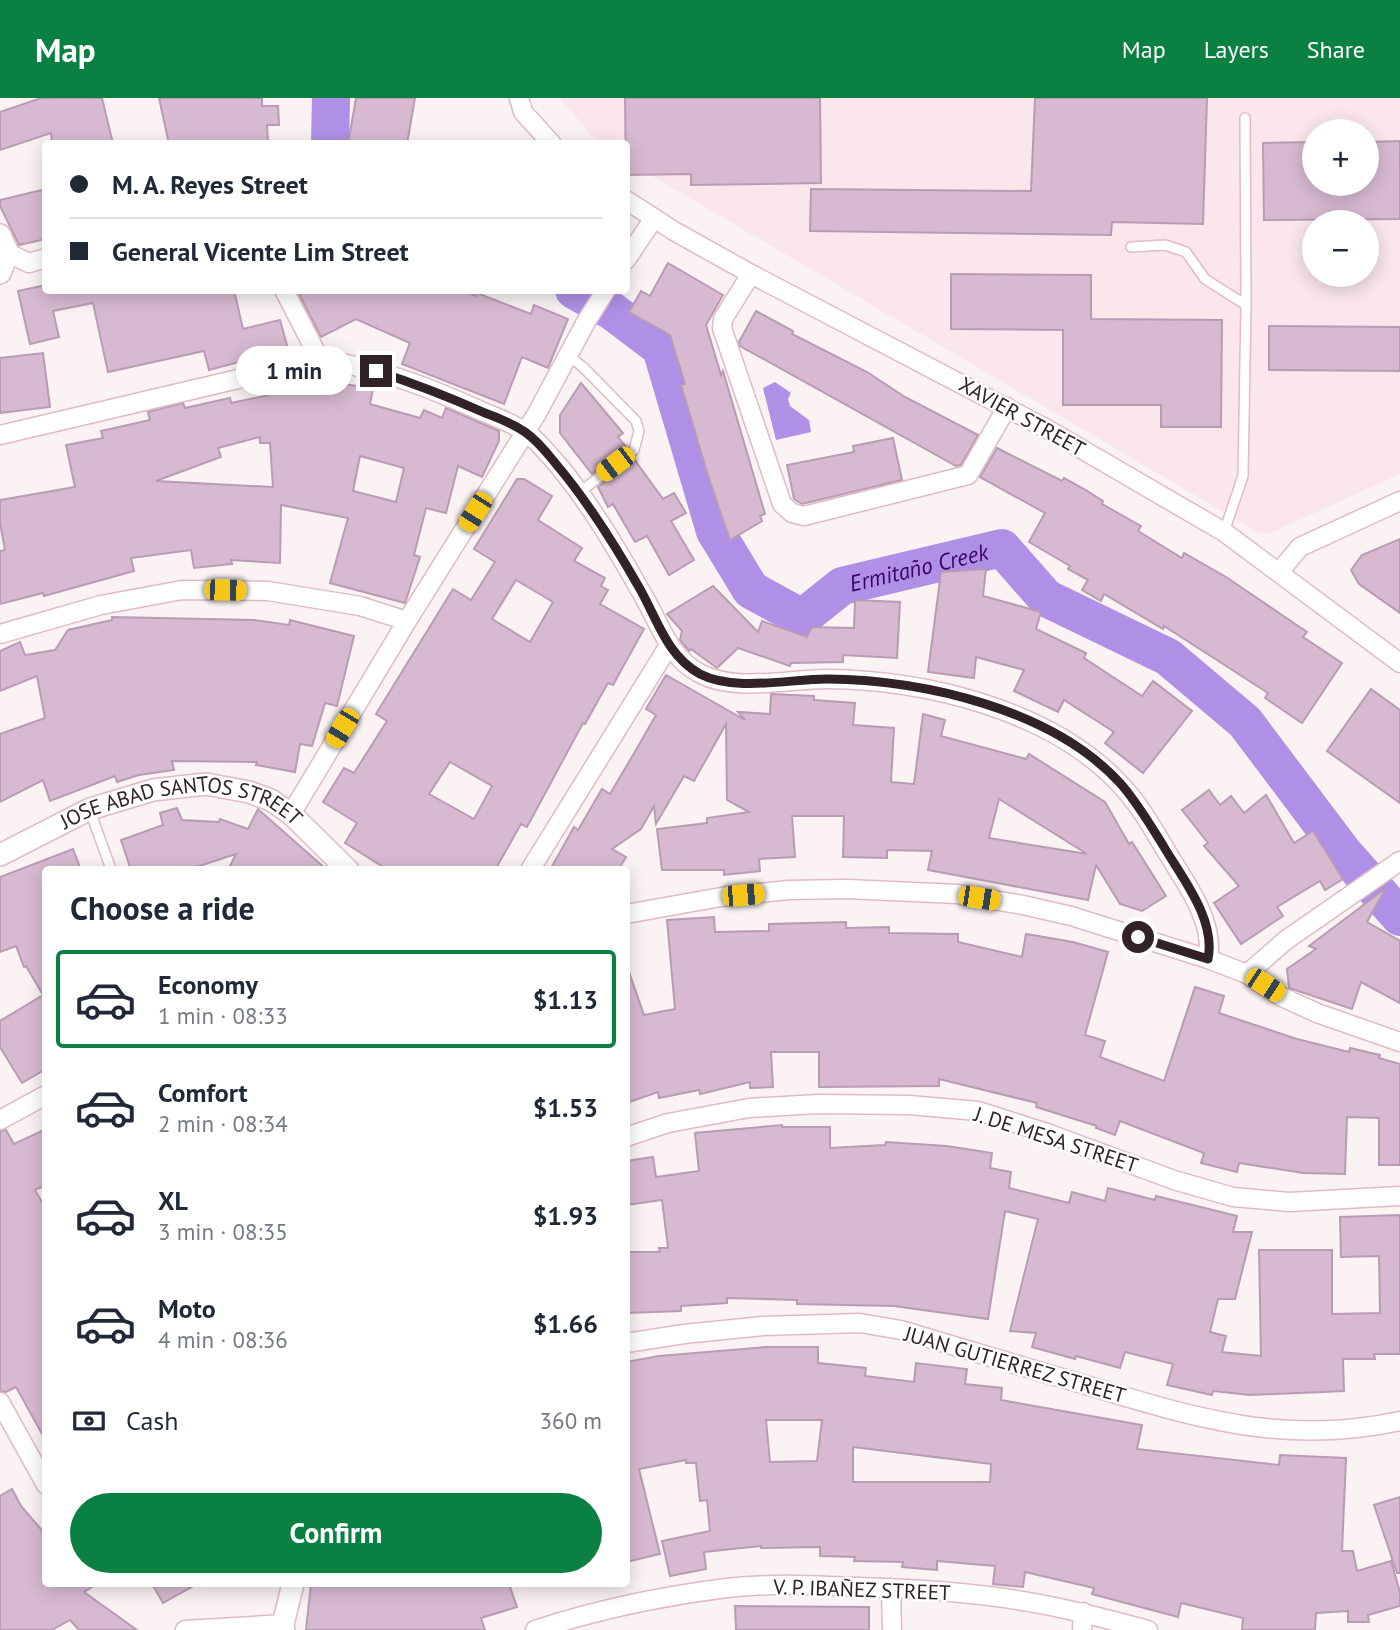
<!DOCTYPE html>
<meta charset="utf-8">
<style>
:root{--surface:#fff;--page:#f6f6f7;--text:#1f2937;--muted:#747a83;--line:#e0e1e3;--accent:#0b8043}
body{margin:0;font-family:"PT Sans",sans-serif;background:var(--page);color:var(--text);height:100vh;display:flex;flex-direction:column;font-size:26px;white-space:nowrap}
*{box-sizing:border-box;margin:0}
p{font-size:23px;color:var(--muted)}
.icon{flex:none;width:38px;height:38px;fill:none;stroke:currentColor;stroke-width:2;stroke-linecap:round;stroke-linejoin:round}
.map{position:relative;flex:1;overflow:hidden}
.details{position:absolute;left:42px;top:768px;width:588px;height:721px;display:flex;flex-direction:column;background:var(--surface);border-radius:7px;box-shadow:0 4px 18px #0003}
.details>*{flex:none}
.banner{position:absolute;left:42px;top:42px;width:588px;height:154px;border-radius:7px;box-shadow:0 4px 18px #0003;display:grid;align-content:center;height:154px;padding:0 28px;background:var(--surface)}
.fabs{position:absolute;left:1302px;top:21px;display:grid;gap:14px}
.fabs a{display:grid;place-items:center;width:77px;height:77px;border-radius:50%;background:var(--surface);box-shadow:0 4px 18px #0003;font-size:35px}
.end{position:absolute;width:32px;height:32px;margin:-16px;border:9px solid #312226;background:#fff;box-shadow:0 0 0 4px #fff}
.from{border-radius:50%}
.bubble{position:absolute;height:49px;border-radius:24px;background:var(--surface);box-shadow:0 4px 18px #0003;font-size:23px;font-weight:600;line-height:49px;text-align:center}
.car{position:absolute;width:21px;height:42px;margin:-21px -10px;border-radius:9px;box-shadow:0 0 5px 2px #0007;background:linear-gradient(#f5c518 24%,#345 0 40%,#f5c518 0 76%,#345 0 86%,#f5c518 0)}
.banner b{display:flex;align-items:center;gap:24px;height:66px;font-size:26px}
.banner b+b{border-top:2px solid var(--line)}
.banner i{width:18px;height:18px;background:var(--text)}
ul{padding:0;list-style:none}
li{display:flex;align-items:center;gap:21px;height:98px;margin:0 14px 10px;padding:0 14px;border:4px solid transparent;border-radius:7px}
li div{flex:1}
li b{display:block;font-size:26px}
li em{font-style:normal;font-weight:600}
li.current{border-color:var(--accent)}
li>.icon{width:63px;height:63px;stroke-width:1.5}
h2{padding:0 28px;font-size:32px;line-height:84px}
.pay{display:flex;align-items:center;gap:18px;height:77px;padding:0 28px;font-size:26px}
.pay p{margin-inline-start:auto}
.cta{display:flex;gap:14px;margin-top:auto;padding:14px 28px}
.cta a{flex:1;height:80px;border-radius:42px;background:var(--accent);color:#fff;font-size:28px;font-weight:600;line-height:80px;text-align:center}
header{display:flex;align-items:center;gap:42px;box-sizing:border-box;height:98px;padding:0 35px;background:var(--accent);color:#fff}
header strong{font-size:33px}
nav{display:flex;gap:38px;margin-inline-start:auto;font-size:24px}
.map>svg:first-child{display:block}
</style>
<header>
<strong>Map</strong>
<nav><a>Map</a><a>Layers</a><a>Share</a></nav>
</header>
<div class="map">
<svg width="1400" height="1532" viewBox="0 0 1400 1532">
<rect width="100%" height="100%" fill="#faf2f3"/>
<path fill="#fbe7eb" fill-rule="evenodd" d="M560,0H1400V376L1271,435H1259L627,63L626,46L598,45ZM1314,33H1367V86H1314ZM1314,124H1367V177H1314Z"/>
<polygon fill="#af90e6" points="775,284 791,295 788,301 790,308 809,322 811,334 776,342 763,290"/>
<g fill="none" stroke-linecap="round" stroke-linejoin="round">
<g stroke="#af90e6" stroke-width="38">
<polyline points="330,46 331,0"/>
<path id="s1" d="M574,192L612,213L661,250L715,433L751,492L802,520L842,488L1002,450L1046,500L1168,559L1245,624L1342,753L1400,819"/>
</g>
</g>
<g fill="#d7bad2" stroke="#b89cb3" stroke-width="2" fill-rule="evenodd">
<polygon points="41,0 102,0 113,46 52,46 51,35 0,52 0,14"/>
<polygon points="159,0 262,0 262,8 278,8 279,27 267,27 268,46 169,46"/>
<polygon points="356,0 415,0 407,46 348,46"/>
<polygon points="625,0 820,0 821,85 691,87 691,76 626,77"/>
<polygon points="1035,0 1207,0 1203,126 1112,124 1111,137 810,133 811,91 1031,93"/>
<polygon points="1400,43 1400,121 1264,122 1263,45 1314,44 1314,86 1367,86 1367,44"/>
<polygon points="46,91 46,141 19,147 0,108 0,102"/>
<polygon points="668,165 723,197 706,227 721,277 723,273 765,416 760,418 762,423 730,442 710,384 681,287 685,286 670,237 629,214 641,193 650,198"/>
<polygon points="951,176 1091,177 1091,221 1222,222 1221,329 1161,329 1161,307 1063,307 1063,232 951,231"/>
<polygon points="46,187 46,192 234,192 243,231 280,222 288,251 209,272 204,253 108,274 93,205 53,213 59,239 30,246 18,193"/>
<polygon points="297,192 461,192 476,198 477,195 531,216 534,207 568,221 548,270 522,259 504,306 402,266 410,245 356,221 321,239"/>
<polygon points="756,213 793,233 792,236 867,274 905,299 978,337 961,367 956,368 740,248 739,244"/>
<polygon points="1269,228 1400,229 1400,273 1269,272"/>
<polygon points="43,255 50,309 0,315 0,260"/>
<path d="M328,283L373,291L370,306L420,320L424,312L442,320L446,310L499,333V343L482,379L458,368L446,415L426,410L414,457L420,459L405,505L330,485L348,420L281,407L280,465L231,462L232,466L194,470L191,452L131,460L134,473L44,498L43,495L0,506V453L5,452L0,425V402L75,389L66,347L103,340L101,333L150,322L148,314L183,305L185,310L230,300L231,305L279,295L278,289ZM260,339V345H270L273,389L156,383L221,359L218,350ZM360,358L404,370L396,404L353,393Z"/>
<polygon points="581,285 623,335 618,339 626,349 592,376 560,335 560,317"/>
<polygon points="893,340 902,382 802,406 794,401 787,367 854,354 853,348"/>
<polygon points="997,350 1062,383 1064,380 1084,391 1103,403 1102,406 1141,428 1138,433 1182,460 1184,455 1226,479 1307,534 1303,539 1342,565 1302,625 1265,600 1268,595 1164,528 1163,531 1104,496 1101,503 1082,492 1088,482 1068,471 1070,468 1029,444 1045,415 980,379"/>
<polygon points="634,361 663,401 674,395 686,415 671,423 694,462 669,477 647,438 635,444 613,406 608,409 598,389"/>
<path d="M517,381H524L552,398L538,422L582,450L574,463L605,480L601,488L608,492L600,506L644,531L613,587L608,585L585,626L583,625L527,729L521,726L495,772H388L345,745L357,725L323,704L344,670L354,675L387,623L376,616L453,491L471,502L495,464L474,451ZM516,482L553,504L530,544L492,521ZM450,664L492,688L474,721L429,696Z"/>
<polygon points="1400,441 1400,515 1359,486 1351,472 1362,457"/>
<polygon points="986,471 983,498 1041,514 1036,531 1086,555 1084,560 1142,598 1153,583 1192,613 1143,675 1105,645 1114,634 1064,602 1058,614 1014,593 1024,572 976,559 974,580 928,574 941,474"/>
<polygon points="713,488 758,534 762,523 807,539 812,529 854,530 855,502 900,504 897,560 843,557 843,564 791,565 790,568 738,550 717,570 691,551 689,553 680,542 682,533 667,516"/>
<polygon points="112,519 254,522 289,527 290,522 354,538 337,608 325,605 312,648 300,646 295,674 256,667 257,664 172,663 174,672 139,677 117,684 115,678 50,703 43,682 0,704 0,636 45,620 37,578 0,593 0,553 20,544 25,557 55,552 68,532 112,522"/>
<path d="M666,577L745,622L738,614L770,616L771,596L814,598V602L855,605L853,627L894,630L891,684L914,686L923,616L945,622L941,638L1026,661L1029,656L1105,704L1129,746L1132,744L1166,798L1142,813L1120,806L1096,767L1088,802L928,772L932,753L887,752V760L843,759L844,718H792L795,759L759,761L760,773L724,777V772H662L657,731L707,725V720L749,714L727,702L726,626L694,683L684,678L656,726L654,708L641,731L612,751L626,759L618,772H550L574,729L578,732L602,691L610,696L633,657L656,617L646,611ZM999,701L1087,756L989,740Z"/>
<polygon points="1371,591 1400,612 1400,705 1327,653"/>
<polygon points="1209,692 1220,707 1231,698 1244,715 1266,697 1294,745 1313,733 1343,781 1325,792 1320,783 1277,809 1283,818 1241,846 1214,805 1239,788 1204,748 1208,745 1182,712"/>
<polygon points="177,710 182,722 219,724 220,721 248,731 258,711 327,772 228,772 236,756 187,772 131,772 121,742 163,727 160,715"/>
<polygon points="73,751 81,772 46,772 46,971 22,985 0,949 0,923 43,897 26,868 24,869 16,848 0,854 0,779"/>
<polygon points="1386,790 1367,824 1400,843 1400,905 1361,884 1352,911 1289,890 1287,871 1316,851 1309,848"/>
<polygon points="714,819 715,834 769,833 769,826 846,824 846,830 889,829 889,835 958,836 958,844 1022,859 1026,836 1073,844 1108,854 1085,937 1105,943 1100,959 1164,983 1195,889 1224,898 1219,915 1297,941 1349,954 1350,950 1380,957 1379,960 1400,966 1400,1067 1379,1067 1379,1020 1347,1019 1345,1076 1303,1075 1239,1065 1237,1074 1201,1065 1204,1055 1120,1023 1115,1037 1096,1030 1097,1028 1036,1009 1037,1005 939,981 939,988 819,989 819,954 771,954 773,989 750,990 750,984 700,996 699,992 659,1000 658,994 626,1005 626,874 629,874 644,917 675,911 667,822"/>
<polygon points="782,1027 782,1029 830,1029 830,1050 885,1047 886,1044 947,1048 992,1055 990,1070 1011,1074 1009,1090 1069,1105 1072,1094 1105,1103 1108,1090 1155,1102 1156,1098 1237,1118 1233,1134 1252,1134 1235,1201 1218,1201 1210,1234 1226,1238 1222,1254 1261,1258 1259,1152 1332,1152 1332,1216 1380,1215 1379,1158 1341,1159 1340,1119 1400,1117 1400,1256 1374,1256 1375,1261 1343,1261 1344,1293 1250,1297 1213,1293 1212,1297 1167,1287 1173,1266 1125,1254 1120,1270 1076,1258 1075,1261 1032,1249 1036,1235 1010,1233 1038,1121 1005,1113 988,1221 894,1208 797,1206 797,1202 727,1200 727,1205 681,1208 681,1213 626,1215 626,1154 660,1154 659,1150 668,1150 662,1102 626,1107 626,1063 653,1059 656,1079 699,1073 695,1035"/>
<polygon points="46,1031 46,1087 35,1092 46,1111 46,1343 16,1289 6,1294 0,1293 0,1033 6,1032 14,1046"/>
<path d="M766,1249H818V1265L866,1270L865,1278L914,1284L916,1265L967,1271L965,1286L1002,1290L1001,1302L1142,1327L1137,1351L1279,1367L1280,1357L1346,1360L1342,1453H1353L1357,1473L1391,1463L1400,1494V1508L1368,1517L1369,1524H1348V1513L1316,1515L1315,1532H1242L1243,1520L1181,1505L1178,1519L1092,1496L1094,1490L1025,1474L1023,1489L993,1486L995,1468L937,1463V1472L902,1469L903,1464L854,1463L855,1459L820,1458V1449L761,1450V1448L704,1454L706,1471L670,1478L662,1443L710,1433L707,1402L700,1403L696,1365H686V1362L639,1371L660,1456L626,1464V1264L659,1258ZM766,1322H822L817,1363L770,1364ZM853,1349L991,1366L990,1384H853Z"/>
<polygon points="12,1391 21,1408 46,1437 46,1486 97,1486 84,1494 137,1532 79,1532 70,1522 52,1532 0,1532 0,1398"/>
<polygon points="1400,1399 1400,1475 1397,1475 1374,1407"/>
<polygon points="152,1486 197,1486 163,1505"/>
<polygon points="311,1486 509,1486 517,1509 481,1520 485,1532 306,1532"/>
<polygon points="735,1508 869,1509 869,1532 736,1532"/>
</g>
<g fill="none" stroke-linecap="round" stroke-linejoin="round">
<defs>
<g id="service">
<polyline points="1131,149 1165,147 1186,154 1205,181 1246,207"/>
<polyline points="568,257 584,270 636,323 639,333 634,352 580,394"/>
<polyline points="1224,434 1243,378 1246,207 1245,20"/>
<polyline points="90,713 111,771"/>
</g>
<g id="minor">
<polyline points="519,0 523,14 552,46"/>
<polyline points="626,102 674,133 751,176 1047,331 1224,434 1400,565"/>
<polyline points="8,155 29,165 46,160"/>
<polyline points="626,162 654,120"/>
<polyline points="751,176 723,221 722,230 782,406 792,415 804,418 968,377 1007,309"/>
<polyline points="284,192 320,262"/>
<path d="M0,337C78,319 156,300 234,282C255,277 303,262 322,262C339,263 358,269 374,273C410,282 445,297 479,312C495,319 513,325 527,335C539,344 548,356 558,367C592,408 618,453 644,499C661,528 669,560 701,576C736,594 789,581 827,581C925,582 1048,611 1118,684C1137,703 1152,729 1165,751C1184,783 1215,822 1208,861"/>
<polyline points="1279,474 1300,449 1400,403"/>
<polyline points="0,536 101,507 182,492 268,493 360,508 407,523"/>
<polyline points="291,716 407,523 536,317 587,222 606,192"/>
<polyline points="530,772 668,549"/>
<polyline points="626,816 721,799 788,792 847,791 957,796 1023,807 1071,818 1208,861 1247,876 1282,899 1317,915 1400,944"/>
<polyline points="1247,876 1286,842 1400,763"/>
<polyline points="0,1022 46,997"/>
<polyline points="626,1039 668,1025 749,1010 818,1006 909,1007 978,1013 1047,1035 1174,1082 1233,1099 1289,1104 1400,1098"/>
<path d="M626,1245L684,1236L763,1228L860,1225L901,1232C963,1251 1024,1269 1086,1287C1195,1320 1285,1348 1400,1323"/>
<polyline points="0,1304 46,1387"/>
<polyline points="891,1490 892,1532"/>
<polyline points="185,1532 283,1526"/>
<path d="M535,1532C596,1512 662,1498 727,1490C771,1485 815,1487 859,1489C916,1491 973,1494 1029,1504C1069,1511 1108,1521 1148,1532"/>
<polyline points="1082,1532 1083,1514"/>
</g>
<g id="tertiary">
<polyline points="0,137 8,155 0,175"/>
<path id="s2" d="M0,757L90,711L153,692L206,686L249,694L271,702L291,716L348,772"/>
<polyline points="284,1532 283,1526 293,1486"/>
</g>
</defs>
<use href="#service" stroke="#e2bac3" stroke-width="12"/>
<use href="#minor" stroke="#e2bac3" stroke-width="21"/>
<use href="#tertiary" stroke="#e2bac3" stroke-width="24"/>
<use href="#service" stroke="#fff" stroke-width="9"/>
<use href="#minor" stroke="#fff" stroke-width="18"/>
<use href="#tertiary" stroke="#fff" stroke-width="21"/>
</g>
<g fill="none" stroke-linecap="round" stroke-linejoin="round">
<path stroke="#312226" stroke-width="9" d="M376,273C413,285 449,299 485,315C499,320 513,326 525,334C538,343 547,355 556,366C589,405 615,447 640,491C657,521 667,558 700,576C735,594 789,581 827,581C924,582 1052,611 1120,685C1137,704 1151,728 1164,749C1183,781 1216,822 1208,861L1138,839"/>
</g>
<g text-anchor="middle" stroke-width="5" stroke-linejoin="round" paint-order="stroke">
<g font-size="21" fill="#312226" stroke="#fff">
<text transform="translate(1022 319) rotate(29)" y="7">XAVIER STREET</text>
<text dy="7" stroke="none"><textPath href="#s2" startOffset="196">JOSE ABAD SANTOS STREET</textPath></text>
<text transform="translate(1056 1042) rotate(18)" y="7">J. DE MESA STREET</text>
<text transform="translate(1015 1267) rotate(16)" y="7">JUAN GUTIERREZ STREET</text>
<text transform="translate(862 1492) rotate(2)" y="7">V. P. IBAÑEZ STREET</text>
</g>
<g font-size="23" font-style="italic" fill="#3a006b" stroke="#fff">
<text dy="8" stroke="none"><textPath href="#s1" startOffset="553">Ermitaño Creek</textPath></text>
</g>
</g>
</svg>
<div class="fabs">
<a>+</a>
<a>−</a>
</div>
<i class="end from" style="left:1138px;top:839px"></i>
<i class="end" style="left:376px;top:273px"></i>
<div class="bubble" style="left:236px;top:248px;width:116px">1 min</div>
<i class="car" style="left:615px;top:366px;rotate:233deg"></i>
<i class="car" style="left:475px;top:414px;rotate:212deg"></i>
<i class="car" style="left:225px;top:492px;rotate:91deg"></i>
<i class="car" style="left:342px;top:630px;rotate:211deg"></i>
<i class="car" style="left:743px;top:797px;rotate:85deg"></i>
<i class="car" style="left:979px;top:800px;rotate:99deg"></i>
<i class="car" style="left:1265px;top:887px;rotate:123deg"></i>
<div class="banner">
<b><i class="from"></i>M. A. Reyes Street</b>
<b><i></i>General Vicente Lim Street</b>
</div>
<section class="details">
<h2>Choose a ride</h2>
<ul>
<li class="current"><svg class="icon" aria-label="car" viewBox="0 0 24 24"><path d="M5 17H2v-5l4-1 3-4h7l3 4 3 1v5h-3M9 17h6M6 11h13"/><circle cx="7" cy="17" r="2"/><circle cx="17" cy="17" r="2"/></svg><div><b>Economy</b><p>1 min · 08:33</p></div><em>$1.13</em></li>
<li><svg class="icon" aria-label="car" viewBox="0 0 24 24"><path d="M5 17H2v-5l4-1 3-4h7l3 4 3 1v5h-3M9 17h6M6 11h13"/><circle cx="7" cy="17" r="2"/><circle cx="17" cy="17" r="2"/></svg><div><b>Comfort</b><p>2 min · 08:34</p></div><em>$1.53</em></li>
<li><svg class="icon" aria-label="car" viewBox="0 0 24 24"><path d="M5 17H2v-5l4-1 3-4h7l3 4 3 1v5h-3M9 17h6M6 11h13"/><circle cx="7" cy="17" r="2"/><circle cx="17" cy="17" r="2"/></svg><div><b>XL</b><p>3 min · 08:35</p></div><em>$1.93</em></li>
<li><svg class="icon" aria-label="car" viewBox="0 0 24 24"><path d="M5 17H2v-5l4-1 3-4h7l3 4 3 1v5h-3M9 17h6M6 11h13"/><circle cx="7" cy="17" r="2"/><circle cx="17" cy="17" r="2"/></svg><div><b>Moto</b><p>4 min · 08:36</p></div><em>$1.66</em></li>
</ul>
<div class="pay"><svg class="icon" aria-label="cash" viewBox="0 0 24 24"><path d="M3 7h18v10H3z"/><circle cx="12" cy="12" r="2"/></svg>Cash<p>360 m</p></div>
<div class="cta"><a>Confirm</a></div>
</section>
</div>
